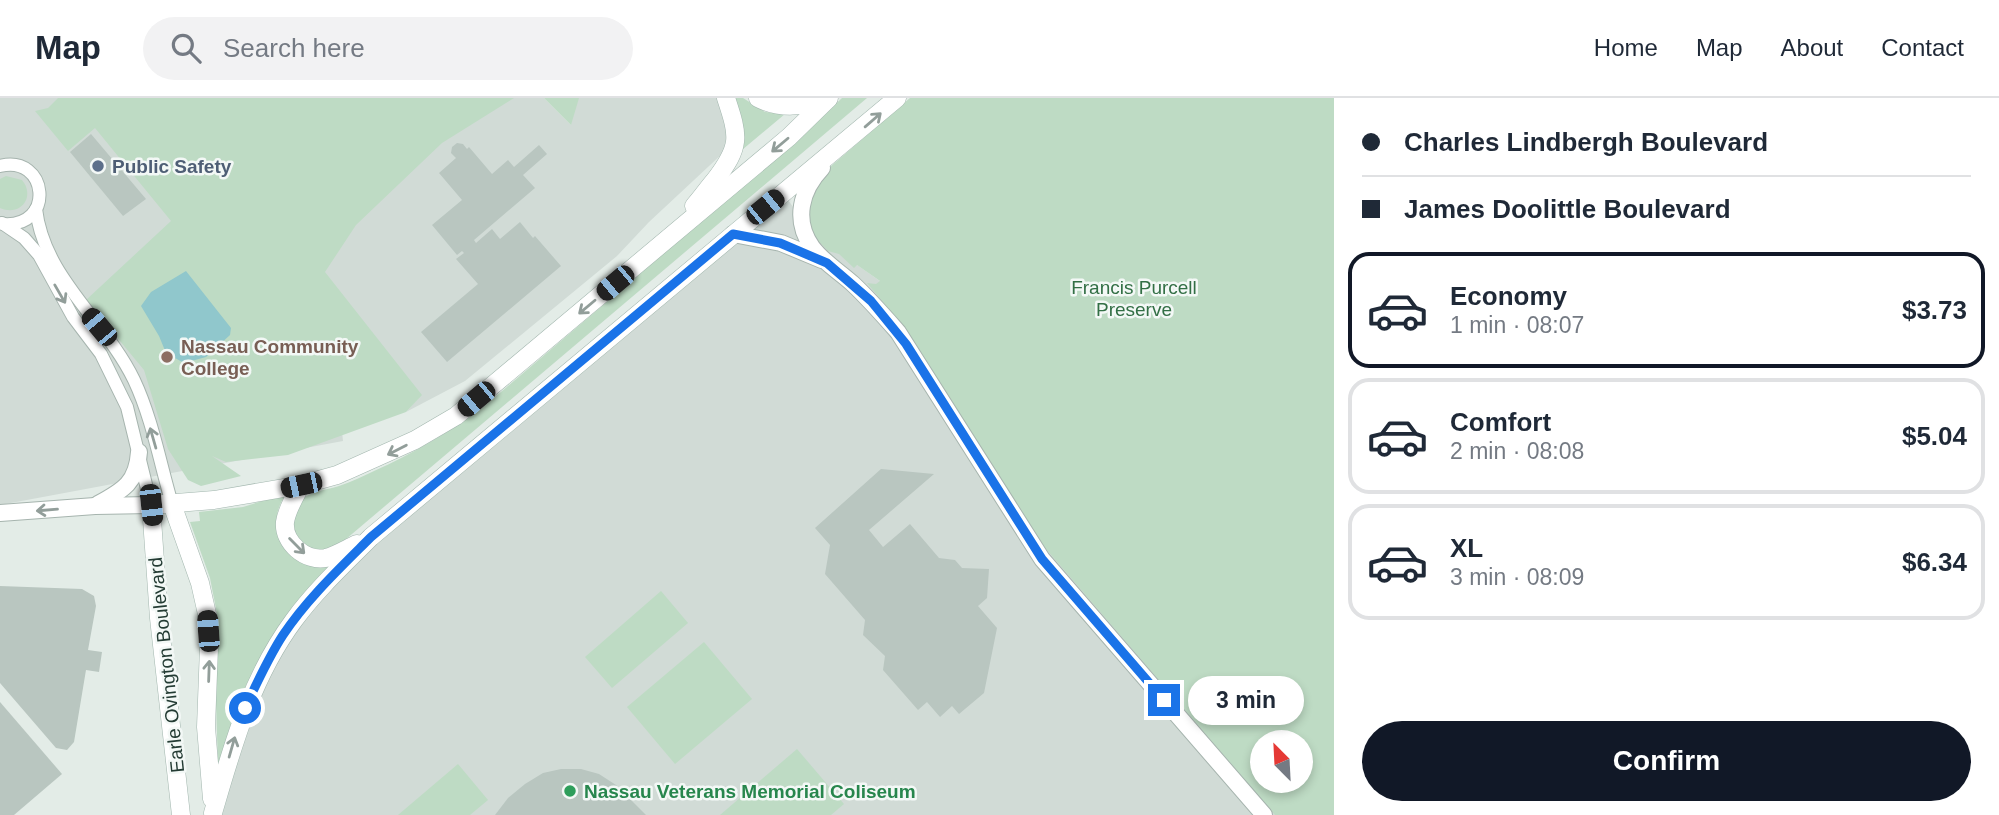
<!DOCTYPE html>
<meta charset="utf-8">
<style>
:root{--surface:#fff;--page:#f2f2f3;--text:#1f2937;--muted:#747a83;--line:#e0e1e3;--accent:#111827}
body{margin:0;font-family:Arial,sans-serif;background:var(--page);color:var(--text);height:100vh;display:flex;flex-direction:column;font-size:26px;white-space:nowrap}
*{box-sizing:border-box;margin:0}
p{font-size:23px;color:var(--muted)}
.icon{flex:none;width:38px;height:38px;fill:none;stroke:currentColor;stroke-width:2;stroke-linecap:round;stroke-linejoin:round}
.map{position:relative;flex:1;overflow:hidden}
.details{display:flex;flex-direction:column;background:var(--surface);width:665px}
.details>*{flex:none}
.guide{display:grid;align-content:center;height:154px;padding:0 28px;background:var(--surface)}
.needle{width:46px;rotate:336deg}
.buttons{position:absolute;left:1250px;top:632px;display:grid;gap:14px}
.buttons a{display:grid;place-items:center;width:63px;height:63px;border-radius:50%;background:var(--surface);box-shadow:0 4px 10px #0003;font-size:35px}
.end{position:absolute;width:32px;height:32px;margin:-16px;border:9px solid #1a73e8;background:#fff;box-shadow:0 0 0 4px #fff}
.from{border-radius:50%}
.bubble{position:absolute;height:49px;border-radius:24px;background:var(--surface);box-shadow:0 4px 10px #0003;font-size:23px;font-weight:700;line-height:49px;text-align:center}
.car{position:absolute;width:21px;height:42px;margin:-21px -10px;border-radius:9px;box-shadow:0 0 5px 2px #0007;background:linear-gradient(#222 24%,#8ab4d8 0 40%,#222 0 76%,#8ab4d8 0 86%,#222 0)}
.guide b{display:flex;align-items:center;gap:24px;height:66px;font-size:26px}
.guide b+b{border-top:2px solid var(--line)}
.guide i{width:18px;height:18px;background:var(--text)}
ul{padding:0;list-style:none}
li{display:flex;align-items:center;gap:21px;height:116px;margin:0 14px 10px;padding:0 14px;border:4px solid var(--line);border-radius:21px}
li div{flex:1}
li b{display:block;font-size:26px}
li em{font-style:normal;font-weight:700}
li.on{border-color:var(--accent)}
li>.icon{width:63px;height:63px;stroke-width:1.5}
.cta{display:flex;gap:14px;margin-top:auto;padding:14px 28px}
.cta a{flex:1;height:80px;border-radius:42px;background:var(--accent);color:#fff;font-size:28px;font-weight:700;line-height:80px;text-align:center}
header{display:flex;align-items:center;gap:42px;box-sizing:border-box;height:98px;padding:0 35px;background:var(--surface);border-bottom:2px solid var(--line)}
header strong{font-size:33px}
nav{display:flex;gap:38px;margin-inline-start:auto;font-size:24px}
.search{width:490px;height:63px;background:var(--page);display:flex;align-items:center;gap:18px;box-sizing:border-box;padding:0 24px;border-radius:38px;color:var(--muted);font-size:26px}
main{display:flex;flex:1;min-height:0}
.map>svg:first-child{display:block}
</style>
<header>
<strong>Map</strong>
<div class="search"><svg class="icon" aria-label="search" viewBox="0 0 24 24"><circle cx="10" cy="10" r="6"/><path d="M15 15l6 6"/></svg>Search here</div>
<nav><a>Home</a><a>Map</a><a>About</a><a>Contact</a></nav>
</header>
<main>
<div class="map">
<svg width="1334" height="717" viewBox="0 0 1334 717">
<rect width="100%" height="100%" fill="#e3ece7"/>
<g fill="#d1dbd6">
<polygon points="0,0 544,0 571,27 569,0 720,0 731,40 723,55 649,124 617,158 465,283 406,314 421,297 325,176 343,343 0,407"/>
<polygon points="785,98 813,136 887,188 1287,717 216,717 262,577 320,493"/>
</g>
<g fill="#bedbc4" fill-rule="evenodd">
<polygon points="58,0 514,0 442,45 356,127 325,174 422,297 406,314 288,357 226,364 212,358 241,378 201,388 188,382 168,351 144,272 86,202 171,123 95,30 68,53 35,13 48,10"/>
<polygon points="544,0 579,0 571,27"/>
<polygon points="733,0 743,0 765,14 785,16 736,57"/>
<path d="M842,0H867L339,447C334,449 329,453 324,453C298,455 282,424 299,404C309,393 326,392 339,388C351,384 363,378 374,373C412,356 448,335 482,310L810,31Z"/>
<path d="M910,0H1334V717H1275L1040,444L906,232L867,185L876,186L880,183L857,167L854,170L839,156L828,153L810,134L806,102L815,96L812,92L816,81ZM1262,644H1300V682H1262Z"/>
<path d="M6,78L22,82C36,99 20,119 0,110V81Z"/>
<path d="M285,396C282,403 278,410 277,417C274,441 292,468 318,468C324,468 330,466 335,464L272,540L240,602L218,666L215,576L218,521L210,480L190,424L200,423L199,414L243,409Z"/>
<polygon points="661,493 688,525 612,590 585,559"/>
<polygon points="704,544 752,601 675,666 627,609"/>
<polygon points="797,651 844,706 831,717 720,717"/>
<polygon points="458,666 488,702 470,717 398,717"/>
</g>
<polygon fill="#90c7cc" points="186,173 231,230 230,237 206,259 184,265 166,255 159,238 141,208 151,194"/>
<g fill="#b9c6c0">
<polygon points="91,36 146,101 123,118 70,54"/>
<polygon points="457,45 463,46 467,51 469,49 492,76 508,62 514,69 539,47 547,56 523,77 535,90 474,142 476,145 492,131 500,141 520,124 533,140 535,138 561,168 447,264 421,234 478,186 456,161 464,155 462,153 457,157 432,127 462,102 439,75 456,60 451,55 452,49"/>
<polygon points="881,371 934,376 869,432 883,449 910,426 939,460 955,462 962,470 989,471 987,500 978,508 997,530 984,595 959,616 952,608 940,619 927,604 918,612 883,572 885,558 863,537 865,522 825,476 830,447 815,430"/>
<polygon points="0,488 82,491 94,498 96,508 88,552 102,554 99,574 86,572 74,644 67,652 56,650 0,585"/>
<polygon points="0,604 62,676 14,717 0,717"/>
<polygon points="561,671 581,671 599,676 616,687 646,717 495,717 508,700 525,686 543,675"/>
</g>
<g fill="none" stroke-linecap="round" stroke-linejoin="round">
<defs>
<g id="minor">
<path d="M0,68C48,56 56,130 3,126"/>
<path d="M36,111C44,180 105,222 134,282C152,320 160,365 172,406"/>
<polyline points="2,125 24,140 39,157 73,219 101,256 127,309 151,407"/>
</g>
<g id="tertiary">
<path d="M822,70C801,92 793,122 812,149C823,164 840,174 853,186C869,201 883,217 898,234L1042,461L1264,717"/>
<polyline points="733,136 781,145 822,162"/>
<path d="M98,406C124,392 137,384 139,354"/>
<polyline points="0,415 95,408 151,407"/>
</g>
<g id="secondary">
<path d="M758,0C781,12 804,8 828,1"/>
<path d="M694,108C702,99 708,90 715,82C741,48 739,39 726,0"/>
<path d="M301,387C295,398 287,411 285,424C283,445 306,464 326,460C337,457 348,450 357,446"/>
<polyline points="172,406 200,485 207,516 209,549 206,629 212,701"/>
<path d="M213,715C233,647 251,580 294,522C316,492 344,466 371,439L897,0"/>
<polyline points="181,717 159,520 151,407 214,402 301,387 337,377 415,342 456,318 789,39 829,0"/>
</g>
</defs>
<use href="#minor" stroke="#a6b4ae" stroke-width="14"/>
<use href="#tertiary" stroke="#a6b4ae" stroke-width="18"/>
<use href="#secondary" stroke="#a2b6ae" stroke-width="19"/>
<use href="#minor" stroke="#fff" stroke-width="12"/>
<use href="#tertiary" stroke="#fff" stroke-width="16"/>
<use href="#secondary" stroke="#fff" stroke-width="18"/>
</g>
<defs><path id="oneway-shaft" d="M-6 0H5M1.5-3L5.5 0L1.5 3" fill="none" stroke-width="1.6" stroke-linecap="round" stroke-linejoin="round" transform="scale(1.75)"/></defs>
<g stroke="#929e9a">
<use href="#oneway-shaft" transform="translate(873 22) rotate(-41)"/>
<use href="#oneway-shaft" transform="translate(780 47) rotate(140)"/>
<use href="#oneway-shaft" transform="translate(60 196) rotate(60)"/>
<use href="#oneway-shaft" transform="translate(587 209) rotate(140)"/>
<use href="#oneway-shaft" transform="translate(153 340) rotate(-106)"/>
<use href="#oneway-shaft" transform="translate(397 352) rotate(153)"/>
<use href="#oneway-shaft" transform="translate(47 412) rotate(175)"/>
<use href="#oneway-shaft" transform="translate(297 448) rotate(45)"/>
<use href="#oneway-shaft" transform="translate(209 573) rotate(-88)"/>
<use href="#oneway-shaft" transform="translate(232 649) rotate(-74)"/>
</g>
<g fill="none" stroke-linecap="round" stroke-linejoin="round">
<path stroke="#1a73e8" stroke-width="9" d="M245,610C257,585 268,560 283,537C307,501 340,470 371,439L733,136L780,145L827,165L871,203L906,246L1042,461L1164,602"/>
</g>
<circle fill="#5c6f8a" stroke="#f3f8f6" stroke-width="2.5" cx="98" cy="68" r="7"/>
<circle fill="#8d6e63" stroke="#f3f8f6" stroke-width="2.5" cx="167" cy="259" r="7"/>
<circle fill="#2e9e5b" stroke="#f3f8f6" stroke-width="2.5" cx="570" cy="693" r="7"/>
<g text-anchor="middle" stroke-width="5" stroke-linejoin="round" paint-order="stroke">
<g font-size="19" font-weight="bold" fill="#4e5e75" stroke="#f3f8f6" text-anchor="start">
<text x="112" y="75">Public Safety</text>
</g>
<g font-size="19" fill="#326f45" stroke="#f3f8f6">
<text x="1134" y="196">Francis Purcell<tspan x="1134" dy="22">Preserve</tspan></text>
</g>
<g font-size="19" font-weight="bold" fill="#785e54" stroke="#f3f8f6" text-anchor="start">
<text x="181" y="255">Nassau Community<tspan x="181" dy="22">College</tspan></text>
</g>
<g font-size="19" fill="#243c34" stroke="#f3f8f6">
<text transform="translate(166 567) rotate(-96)" y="7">Earle Ovington Boulevard</text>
</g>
<g font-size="19" font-weight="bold" fill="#27864d" stroke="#f3f8f6" text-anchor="start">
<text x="584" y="700">Nassau Veterans Memorial Coliseum</text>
</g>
</g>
</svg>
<div class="buttons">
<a><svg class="needle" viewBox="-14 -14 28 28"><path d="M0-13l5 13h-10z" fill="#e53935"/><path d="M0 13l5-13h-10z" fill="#747a83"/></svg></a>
</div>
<i class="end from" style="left:245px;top:610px"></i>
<i class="end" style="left:1164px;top:602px"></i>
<div class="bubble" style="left:1188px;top:578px;width:116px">3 min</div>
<i class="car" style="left:765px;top:109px;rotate:51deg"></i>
<i class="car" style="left:615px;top:185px;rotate:230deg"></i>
<i class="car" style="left:99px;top:229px;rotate:320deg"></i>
<i class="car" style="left:476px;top:301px;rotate:230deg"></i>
<i class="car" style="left:301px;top:387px;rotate:258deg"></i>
<i class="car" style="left:151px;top:407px;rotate:174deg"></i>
<i class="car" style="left:208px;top:533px;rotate:356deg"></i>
</div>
<section class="details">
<div class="guide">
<b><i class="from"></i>Charles Lindbergh Boulevard</b>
<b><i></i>James Doolittle Boulevard</b>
</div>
<ul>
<li class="on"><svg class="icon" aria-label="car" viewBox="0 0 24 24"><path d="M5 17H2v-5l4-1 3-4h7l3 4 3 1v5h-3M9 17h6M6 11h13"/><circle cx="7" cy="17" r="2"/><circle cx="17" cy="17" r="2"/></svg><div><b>Economy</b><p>1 min · 08:07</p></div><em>$3.73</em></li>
<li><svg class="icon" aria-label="car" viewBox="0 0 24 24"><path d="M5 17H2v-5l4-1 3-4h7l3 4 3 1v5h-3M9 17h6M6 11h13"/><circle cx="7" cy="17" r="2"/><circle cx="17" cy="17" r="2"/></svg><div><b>Comfort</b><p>2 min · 08:08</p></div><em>$5.04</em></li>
<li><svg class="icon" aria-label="car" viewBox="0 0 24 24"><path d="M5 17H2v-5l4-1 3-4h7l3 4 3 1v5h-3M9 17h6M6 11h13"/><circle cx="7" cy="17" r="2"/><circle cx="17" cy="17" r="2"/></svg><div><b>XL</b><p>3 min · 08:09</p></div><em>$6.34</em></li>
</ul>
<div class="cta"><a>Confirm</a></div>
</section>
</main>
